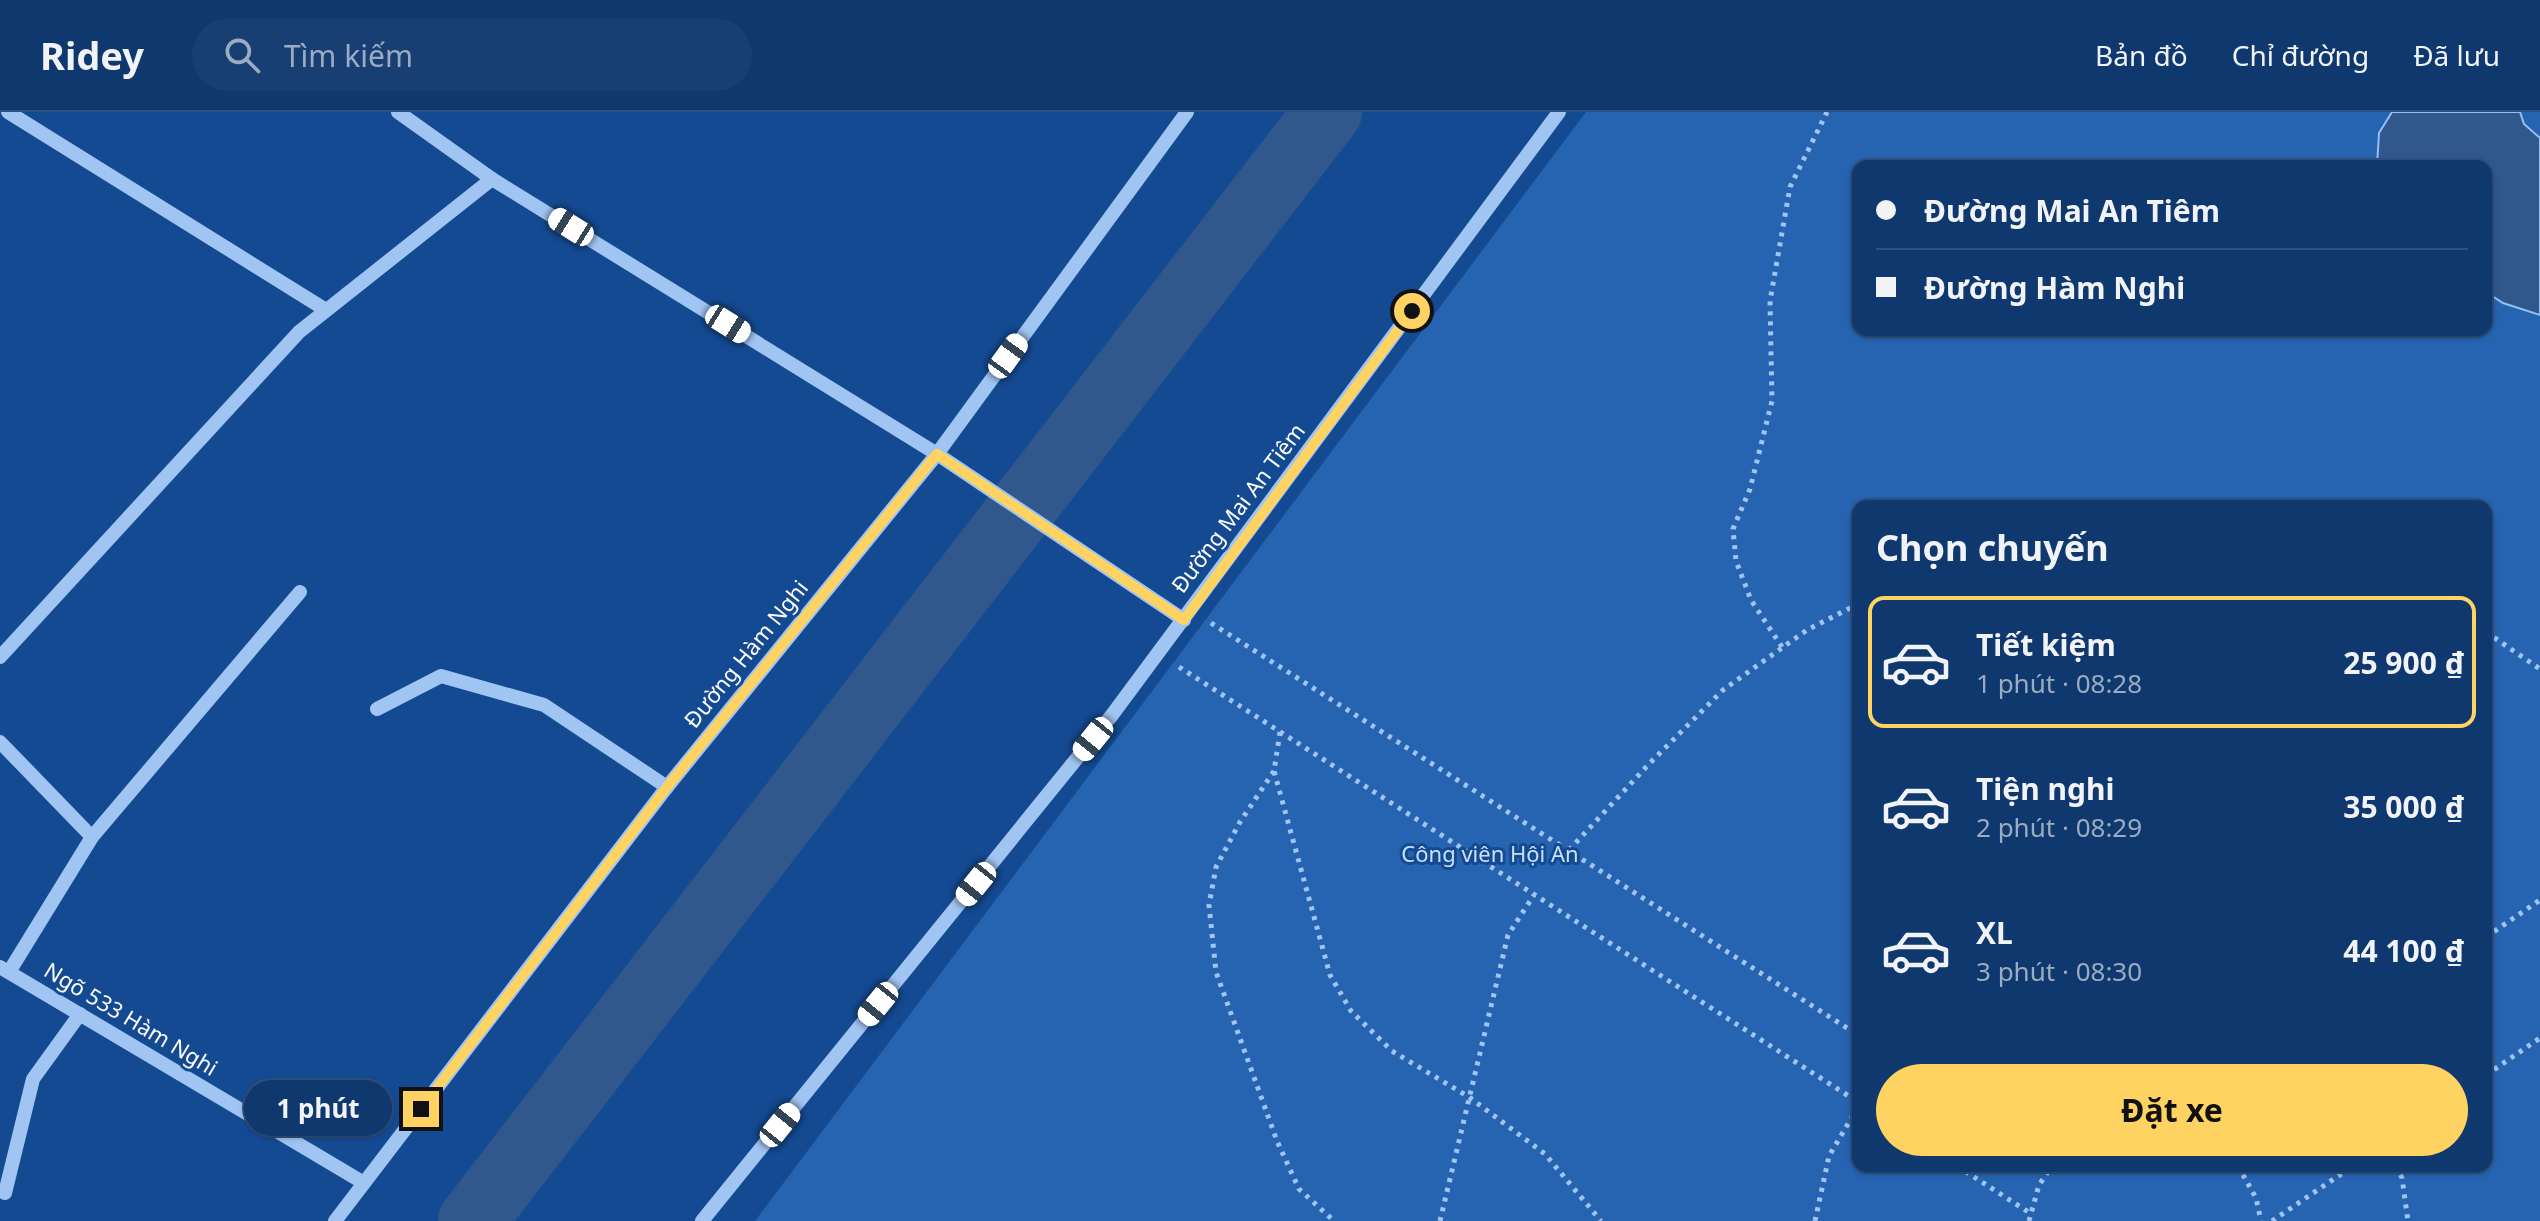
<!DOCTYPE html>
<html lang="vi">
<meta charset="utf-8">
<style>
:root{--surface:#0f386e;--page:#183f73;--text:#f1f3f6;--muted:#9bacc2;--line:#2f5281;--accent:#ffd362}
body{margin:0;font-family:"Noto Sans",sans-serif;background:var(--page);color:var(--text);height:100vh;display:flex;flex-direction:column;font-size:30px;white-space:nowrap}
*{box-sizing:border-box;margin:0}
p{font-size:26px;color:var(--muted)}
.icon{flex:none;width:44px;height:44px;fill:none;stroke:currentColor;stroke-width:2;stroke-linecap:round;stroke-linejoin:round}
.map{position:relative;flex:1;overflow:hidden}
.details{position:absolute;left:1852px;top:388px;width:640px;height:672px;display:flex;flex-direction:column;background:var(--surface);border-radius:16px;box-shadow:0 2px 6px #0004,0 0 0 2px var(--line)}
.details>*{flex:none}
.top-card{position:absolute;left:1852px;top:48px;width:640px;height:176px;border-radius:16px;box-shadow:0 2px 6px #0004,0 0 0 2px var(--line);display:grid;align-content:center;height:176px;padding:0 24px;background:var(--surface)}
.end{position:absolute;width:36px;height:36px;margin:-18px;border:10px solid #ffd362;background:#111;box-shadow:0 0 0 4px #111}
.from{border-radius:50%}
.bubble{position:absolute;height:56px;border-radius:28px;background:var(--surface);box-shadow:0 2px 6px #0004,0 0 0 2px var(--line);font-size:26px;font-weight:700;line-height:56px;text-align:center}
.car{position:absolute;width:24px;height:48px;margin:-24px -12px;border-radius:10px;box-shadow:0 0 6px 2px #0007;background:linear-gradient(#fff 24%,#345 0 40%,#fff 0 76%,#345 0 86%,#fff 0)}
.top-card b{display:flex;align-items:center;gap:28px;height:76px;font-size:30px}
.top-card b+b{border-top:2px solid var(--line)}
.top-card i{width:20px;height:20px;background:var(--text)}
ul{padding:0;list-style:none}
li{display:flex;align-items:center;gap:24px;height:132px;margin:0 16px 12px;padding:0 8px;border:4px solid transparent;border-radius:16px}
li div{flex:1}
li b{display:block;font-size:30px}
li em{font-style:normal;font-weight:700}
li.selected{border-color:var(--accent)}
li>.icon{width:72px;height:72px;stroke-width:1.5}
h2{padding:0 24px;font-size:36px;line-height:96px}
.button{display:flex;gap:16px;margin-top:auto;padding:16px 24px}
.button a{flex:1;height:92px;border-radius:48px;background:var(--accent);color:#111;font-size:32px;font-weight:700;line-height:92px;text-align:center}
header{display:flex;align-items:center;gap:48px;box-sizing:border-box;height:112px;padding:0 40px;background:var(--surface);border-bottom:2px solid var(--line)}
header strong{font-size:38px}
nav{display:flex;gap:44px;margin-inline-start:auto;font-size:28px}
.search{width:560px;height:72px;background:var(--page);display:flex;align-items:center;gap:20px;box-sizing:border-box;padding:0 28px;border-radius:44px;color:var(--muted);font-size:30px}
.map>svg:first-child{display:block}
</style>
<header>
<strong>Ridey</strong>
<div class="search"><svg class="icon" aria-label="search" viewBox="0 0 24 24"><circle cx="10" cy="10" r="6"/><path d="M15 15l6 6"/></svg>Tìm kiếm</div>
<nav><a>Bản đồ</a><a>Chỉ đường</a><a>Đã lưu</a></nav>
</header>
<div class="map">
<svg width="2540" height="1109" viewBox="0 0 2540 1109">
<rect width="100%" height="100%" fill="#144a92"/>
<path fill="#2664b1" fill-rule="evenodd" d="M1586,0H2540V1109H755ZM1858,54H2486V218H1858ZM1858,394H2486V1054H1858Z"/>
<polygon fill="#30588d" stroke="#93c0f5" stroke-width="2" points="2392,0 2520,0 2524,12 2540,26 2540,203 2503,191 2486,180 2486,54 2377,54 2379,21"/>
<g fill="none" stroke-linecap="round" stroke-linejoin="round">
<polyline stroke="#30588d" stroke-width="68" points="472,1109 1328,0"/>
<g stroke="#a1c5f2" stroke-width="5" stroke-dasharray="4 6" stroke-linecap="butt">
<polyline points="1211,511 1858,923"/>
<polyline points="2486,520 2540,557"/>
<polyline points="1782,535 1751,488 1736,449 1733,417 1750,377 1772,289 1770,189 1790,75 1827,0"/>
<polyline points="1179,555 1858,990"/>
<polyline points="1280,620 1274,659 1330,863 1351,899 1392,939 1469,985 1545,1042 1601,1109"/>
<polyline points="1274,659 1240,710 1216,755 1209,793 1216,860 1277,1029 1299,1077 1334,1109"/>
<polyline points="1569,738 1649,652 1723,578 1807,518 1858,492"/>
<polyline points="2486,825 2540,788"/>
<polyline points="2486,963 2540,926"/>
<polyline points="1957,1054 2030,1101"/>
<polyline points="2238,1054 2256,1086 2261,1109"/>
<polyline points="2396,1054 2402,1066 2408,1109"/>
<polyline points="1440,1109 1508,823 1534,783"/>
<polyline points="1815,1109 1829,1044 1858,995"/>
<polyline points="2029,1109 2039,1073 2052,1054"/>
<polyline points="2272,1109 2353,1054"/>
</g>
<g stroke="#a1c5f2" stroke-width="14">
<polyline points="8,0 326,198"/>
<polyline points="398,0 492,67 937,342 1184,508"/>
<polyline points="0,545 299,220 492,67"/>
<polyline points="377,597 441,564 544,593 667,675"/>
<polyline points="0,630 92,725"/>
<polyline points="0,855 364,1071"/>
<polyline points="9,860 92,725 300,480"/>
<polyline points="5,1081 33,967 80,902"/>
<polyline points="335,1109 667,675 937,342 1187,0"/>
<polyline points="702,1109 1112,603 1559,0"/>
</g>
</g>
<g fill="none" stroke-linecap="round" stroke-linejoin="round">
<polyline stroke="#ffd362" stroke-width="10" points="421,997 667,675 937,342 1184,508 1412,199"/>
</g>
<g text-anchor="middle" stroke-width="6" stroke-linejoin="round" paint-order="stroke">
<g font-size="22" fill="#fff" stroke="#144a92">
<text transform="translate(1238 396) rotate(-53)" y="8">Đường Mai An Tiêm</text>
<text transform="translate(746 542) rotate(-51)" y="8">Đường Hàm Nghi</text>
<text transform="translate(131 907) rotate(31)" y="8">Ngõ 533 Hàm Nghi</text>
</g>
<g font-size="22" fill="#c9e0fc" stroke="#144a92">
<text x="1490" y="750">Công viên Hội An</text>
</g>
</g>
</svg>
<i class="end from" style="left:1412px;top:199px"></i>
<i class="end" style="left:421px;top:997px"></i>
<div class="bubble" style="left:244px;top:968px;width:148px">1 phút</div>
<i class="car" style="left:571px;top:115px;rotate:302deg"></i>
<i class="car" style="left:728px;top:212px;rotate:122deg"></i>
<i class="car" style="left:1008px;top:244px;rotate:36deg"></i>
<i class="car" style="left:1093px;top:627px;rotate:219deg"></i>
<i class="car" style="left:976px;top:772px;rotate:219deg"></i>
<i class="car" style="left:878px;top:892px;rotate:219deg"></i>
<i class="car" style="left:780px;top:1013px;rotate:39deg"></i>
<div class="top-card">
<b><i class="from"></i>Đường Mai An Tiêm</b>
<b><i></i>Đường Hàm Nghi</b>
</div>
<section class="details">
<h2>Chọn chuyến</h2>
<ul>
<li class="selected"><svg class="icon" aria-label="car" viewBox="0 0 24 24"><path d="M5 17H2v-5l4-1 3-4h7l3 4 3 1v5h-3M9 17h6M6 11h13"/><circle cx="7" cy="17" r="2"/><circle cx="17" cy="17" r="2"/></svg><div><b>Tiết kiệm</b><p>1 phút · 08:28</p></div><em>25 900 ₫</em></li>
<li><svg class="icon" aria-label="car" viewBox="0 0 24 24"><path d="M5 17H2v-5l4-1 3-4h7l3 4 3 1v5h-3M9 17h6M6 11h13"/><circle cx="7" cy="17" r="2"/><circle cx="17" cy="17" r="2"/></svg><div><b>Tiện nghi</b><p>2 phút · 08:29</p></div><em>35 000 ₫</em></li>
<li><svg class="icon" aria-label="car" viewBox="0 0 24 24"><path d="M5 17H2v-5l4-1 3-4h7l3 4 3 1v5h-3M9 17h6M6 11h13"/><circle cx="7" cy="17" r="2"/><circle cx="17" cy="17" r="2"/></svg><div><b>XL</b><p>3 phút · 08:30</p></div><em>44 100 ₫</em></li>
</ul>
<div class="button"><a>Đặt xe</a></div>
</section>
</div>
